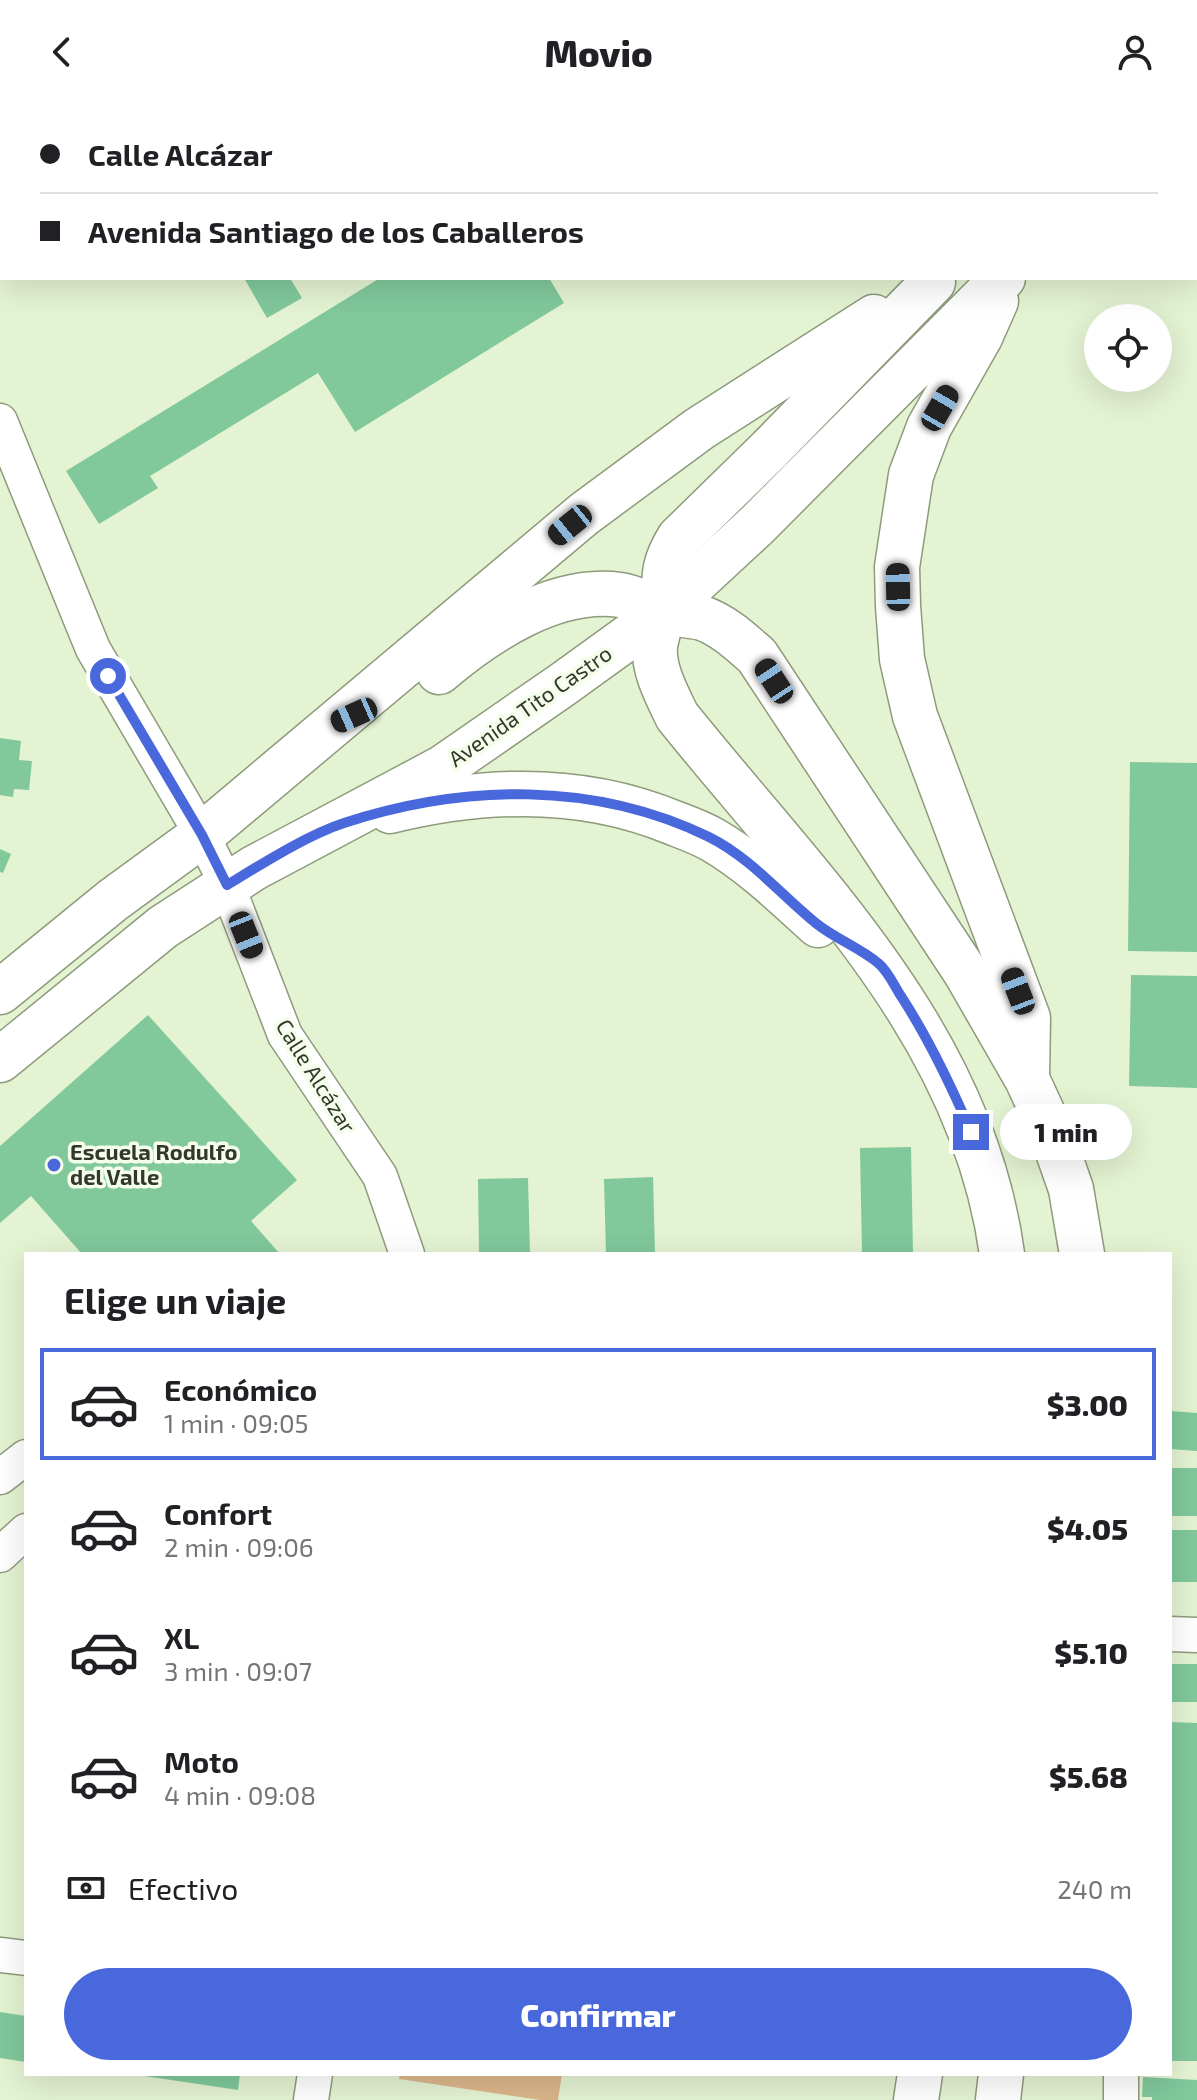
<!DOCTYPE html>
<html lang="es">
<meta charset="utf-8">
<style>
:root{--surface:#fff;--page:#f6f6f6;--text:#202124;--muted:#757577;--line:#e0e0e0;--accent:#4868dc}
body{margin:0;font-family:"Exo 2",sans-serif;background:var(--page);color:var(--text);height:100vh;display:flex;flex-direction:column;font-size:30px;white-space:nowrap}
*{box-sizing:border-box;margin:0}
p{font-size:26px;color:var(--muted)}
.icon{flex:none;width:44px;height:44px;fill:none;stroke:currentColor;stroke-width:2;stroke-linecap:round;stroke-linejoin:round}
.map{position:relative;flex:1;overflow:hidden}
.panel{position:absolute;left:24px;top:1148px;width:1148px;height:824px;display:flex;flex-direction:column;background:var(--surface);border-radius:0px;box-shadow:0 8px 32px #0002}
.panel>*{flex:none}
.guide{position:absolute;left:0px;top:0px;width:1198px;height:176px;box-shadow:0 8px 32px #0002;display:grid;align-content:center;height:176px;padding:0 40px;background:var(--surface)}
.fabs{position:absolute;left:1084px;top:200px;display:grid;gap:16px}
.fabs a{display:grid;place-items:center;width:88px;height:88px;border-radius:50%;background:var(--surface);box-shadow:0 8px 32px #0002;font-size:40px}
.end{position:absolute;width:36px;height:36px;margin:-18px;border:10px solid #4868dc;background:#fff;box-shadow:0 0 0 4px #fff}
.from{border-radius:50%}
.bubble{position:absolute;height:56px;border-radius:28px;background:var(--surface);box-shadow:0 8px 32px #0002;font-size:26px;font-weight:800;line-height:56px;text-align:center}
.car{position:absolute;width:24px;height:48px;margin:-24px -12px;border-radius:10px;box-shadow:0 0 6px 2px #0007;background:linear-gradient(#222 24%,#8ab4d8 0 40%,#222 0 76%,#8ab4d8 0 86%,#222 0)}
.guide b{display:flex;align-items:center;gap:28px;height:76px;font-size:30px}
.guide b+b{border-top:2px solid var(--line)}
.guide i{width:20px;height:20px;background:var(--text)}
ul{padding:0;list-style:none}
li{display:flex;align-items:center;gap:24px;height:112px;margin:0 16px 12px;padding:0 24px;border:4px solid transparent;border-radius:0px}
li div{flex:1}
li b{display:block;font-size:30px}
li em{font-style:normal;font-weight:800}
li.selected{border-color:var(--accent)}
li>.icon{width:72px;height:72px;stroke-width:1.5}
h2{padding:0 40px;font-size:36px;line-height:96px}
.pay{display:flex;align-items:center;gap:20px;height:88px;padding:0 40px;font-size:30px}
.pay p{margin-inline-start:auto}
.action{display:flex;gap:16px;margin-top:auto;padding:16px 40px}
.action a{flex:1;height:92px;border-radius:48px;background:var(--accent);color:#fff;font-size:32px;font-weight:800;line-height:92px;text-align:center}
header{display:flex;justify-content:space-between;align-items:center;height:104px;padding:0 40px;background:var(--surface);font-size:36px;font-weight:800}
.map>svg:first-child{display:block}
</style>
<header><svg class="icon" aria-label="back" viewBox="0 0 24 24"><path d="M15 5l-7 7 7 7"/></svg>Movio<svg class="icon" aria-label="person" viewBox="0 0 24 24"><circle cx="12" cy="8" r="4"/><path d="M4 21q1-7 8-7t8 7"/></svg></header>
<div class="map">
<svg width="1197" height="1996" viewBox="0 0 1197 1996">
<rect width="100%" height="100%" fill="#e4f3d2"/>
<polygon fill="#dbb68b" points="400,1970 562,1970 558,1996 540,1996 399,1975"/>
<g fill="#81c89b">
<polygon points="244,174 290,174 302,194 267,214"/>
<polygon points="380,174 549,174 564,199 355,328 318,269 150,372 158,384 99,420 66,367"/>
<polygon points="0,634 21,637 19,656 32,657 29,686 14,685 13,693 0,691"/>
<polygon points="1130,658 1197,659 1197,848 1128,847"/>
<polygon points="0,745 11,750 3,769 0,768"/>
<polygon points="1131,871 1197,872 1197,984 1129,982"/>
<polygon points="148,911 297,1076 251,1117 280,1150 82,1150 31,1092 0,1119 0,1042"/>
<polygon points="911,1043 913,1150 862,1150 860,1044"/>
<polygon points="653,1073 655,1150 606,1150 604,1075"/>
<polygon points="528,1074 530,1150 479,1150 478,1075"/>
<polygon points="1170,1307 1197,1309 1197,1347 1170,1345"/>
<rect x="1170" y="1364" width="27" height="48"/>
<rect x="1170" y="1426" width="27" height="52"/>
<rect x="1170" y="1560" width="27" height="38"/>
<polygon points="1170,1618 1197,1619 1197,1957 1170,1957"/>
<polygon points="0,1908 26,1912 26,1958 0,1954"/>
<polygon points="131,1970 240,1970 238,1986"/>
<polygon points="1143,1973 1197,1976 1197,1996 1152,1996 1152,1993 1142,1993"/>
</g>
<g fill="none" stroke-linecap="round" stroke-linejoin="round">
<defs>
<g id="minor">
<polyline points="792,0 794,2"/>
<polyline points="1059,2 1061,0"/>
<polyline points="0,317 93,545 202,731 227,781 285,931 380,1072 407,1150"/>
<polyline points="0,1373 26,1353"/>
<polyline points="0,1451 26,1427"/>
<polyline points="1170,1530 1197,1531"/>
<polyline points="2,1851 26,1854"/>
<polyline points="311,1996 315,1970"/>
<polyline points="1121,1996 1121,1970"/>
</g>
<g id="major">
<polyline points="1115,2 1117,0"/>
<polyline points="1182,2 1185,0"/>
<path d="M933,178L770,345L679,434C661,463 665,474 663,505C662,518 657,529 655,542C653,566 667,591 677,612C810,778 972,929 1002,1150"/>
<polyline points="996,197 980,233 929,323 911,371 897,463 898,502 902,555 915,612 1028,914 1027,973"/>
<path d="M439,568C486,528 555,482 620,491C637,493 650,504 666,508C677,511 690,511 702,514C723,521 741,538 757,552L966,869L1027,975L1050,1025L1071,1085L1082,1150"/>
<path d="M390,707C484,684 583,681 674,719C687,724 701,729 713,736C752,759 784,790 818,821"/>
<polyline points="0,888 113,796 202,731 584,410 699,325 874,213"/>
<polyline points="0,956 163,823 254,764 442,664 562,581 663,508 757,421 1003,174"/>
<polyline points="916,1996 920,1970"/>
<polyline points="998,1996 1001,1970"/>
</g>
</defs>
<use href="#minor" stroke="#8d9b7c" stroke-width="37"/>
<use href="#major" stroke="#8d9b7c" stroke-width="47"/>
<use href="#minor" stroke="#fff" stroke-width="34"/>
<use href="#major" stroke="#fff" stroke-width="44"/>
</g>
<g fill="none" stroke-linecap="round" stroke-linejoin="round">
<path stroke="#4868dc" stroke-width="10" d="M108,572L202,731L227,781C260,761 307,731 344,719C464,680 594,677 709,733C751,754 781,791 817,820C836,835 860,844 878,859C887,866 893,879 899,889C928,933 950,979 971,1028"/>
</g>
<circle fill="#4868dc" stroke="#f5feea" stroke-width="3" cx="54" cy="1061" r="8"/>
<g text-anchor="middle" stroke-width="7" stroke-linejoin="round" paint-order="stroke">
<g font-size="22" fill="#32382b" stroke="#f5feea">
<text transform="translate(530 602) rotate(-35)" y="8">Avenida Tito Castro</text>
<text transform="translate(316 972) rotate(58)" y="8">Calle Alcázar</text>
</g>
<g font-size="22" font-weight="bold" fill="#32382b" stroke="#f5feea" text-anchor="start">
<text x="70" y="1056">Escuela Rodulfo<tspan x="70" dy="25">del Valle</tspan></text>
</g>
</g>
</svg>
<div class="fabs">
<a><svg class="icon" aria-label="locate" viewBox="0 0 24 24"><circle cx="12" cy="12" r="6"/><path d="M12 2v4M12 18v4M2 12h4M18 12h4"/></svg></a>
</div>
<i class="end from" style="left:108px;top:572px"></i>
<i class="end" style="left:971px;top:1028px"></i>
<div class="bubble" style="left:1000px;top:1000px;width:132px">1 min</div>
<i class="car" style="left:940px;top:304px;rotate:30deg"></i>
<i class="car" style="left:570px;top:421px;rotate:231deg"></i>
<i class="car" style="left:898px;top:483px;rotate:359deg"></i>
<i class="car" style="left:774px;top:577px;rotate:327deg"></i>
<i class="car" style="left:354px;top:611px;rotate:246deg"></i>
<i class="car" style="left:246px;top:831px;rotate:158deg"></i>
<i class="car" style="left:1018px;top:887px;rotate:339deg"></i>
<div class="guide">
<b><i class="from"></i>Calle Alcázar</b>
<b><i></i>Avenida Santiago de los Caballeros</b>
</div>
<section class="panel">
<h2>Elige un viaje</h2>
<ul>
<li class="selected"><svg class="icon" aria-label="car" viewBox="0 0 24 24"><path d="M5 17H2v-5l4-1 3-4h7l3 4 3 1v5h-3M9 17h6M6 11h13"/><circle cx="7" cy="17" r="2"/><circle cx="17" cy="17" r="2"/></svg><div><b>Económico</b><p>1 min · 09:05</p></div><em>$3.00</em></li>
<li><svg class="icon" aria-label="car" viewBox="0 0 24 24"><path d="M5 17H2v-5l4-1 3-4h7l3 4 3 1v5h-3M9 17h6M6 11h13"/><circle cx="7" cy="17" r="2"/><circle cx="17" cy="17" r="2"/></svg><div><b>Confort</b><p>2 min · 09:06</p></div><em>$4.05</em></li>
<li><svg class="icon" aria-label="car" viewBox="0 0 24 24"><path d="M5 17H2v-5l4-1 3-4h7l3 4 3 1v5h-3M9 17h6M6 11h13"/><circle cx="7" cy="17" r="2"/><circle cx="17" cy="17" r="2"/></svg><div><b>XL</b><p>3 min · 09:07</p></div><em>$5.10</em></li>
<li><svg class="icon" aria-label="car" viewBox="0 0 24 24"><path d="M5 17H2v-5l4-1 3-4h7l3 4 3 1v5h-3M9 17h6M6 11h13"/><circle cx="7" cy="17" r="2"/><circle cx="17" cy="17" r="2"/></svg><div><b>Moto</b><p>4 min · 09:08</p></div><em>$5.68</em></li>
</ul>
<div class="pay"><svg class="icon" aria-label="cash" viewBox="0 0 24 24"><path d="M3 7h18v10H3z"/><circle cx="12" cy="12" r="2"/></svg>Efectivo<p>240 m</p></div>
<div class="action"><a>Confirmar</a></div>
</section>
</div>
